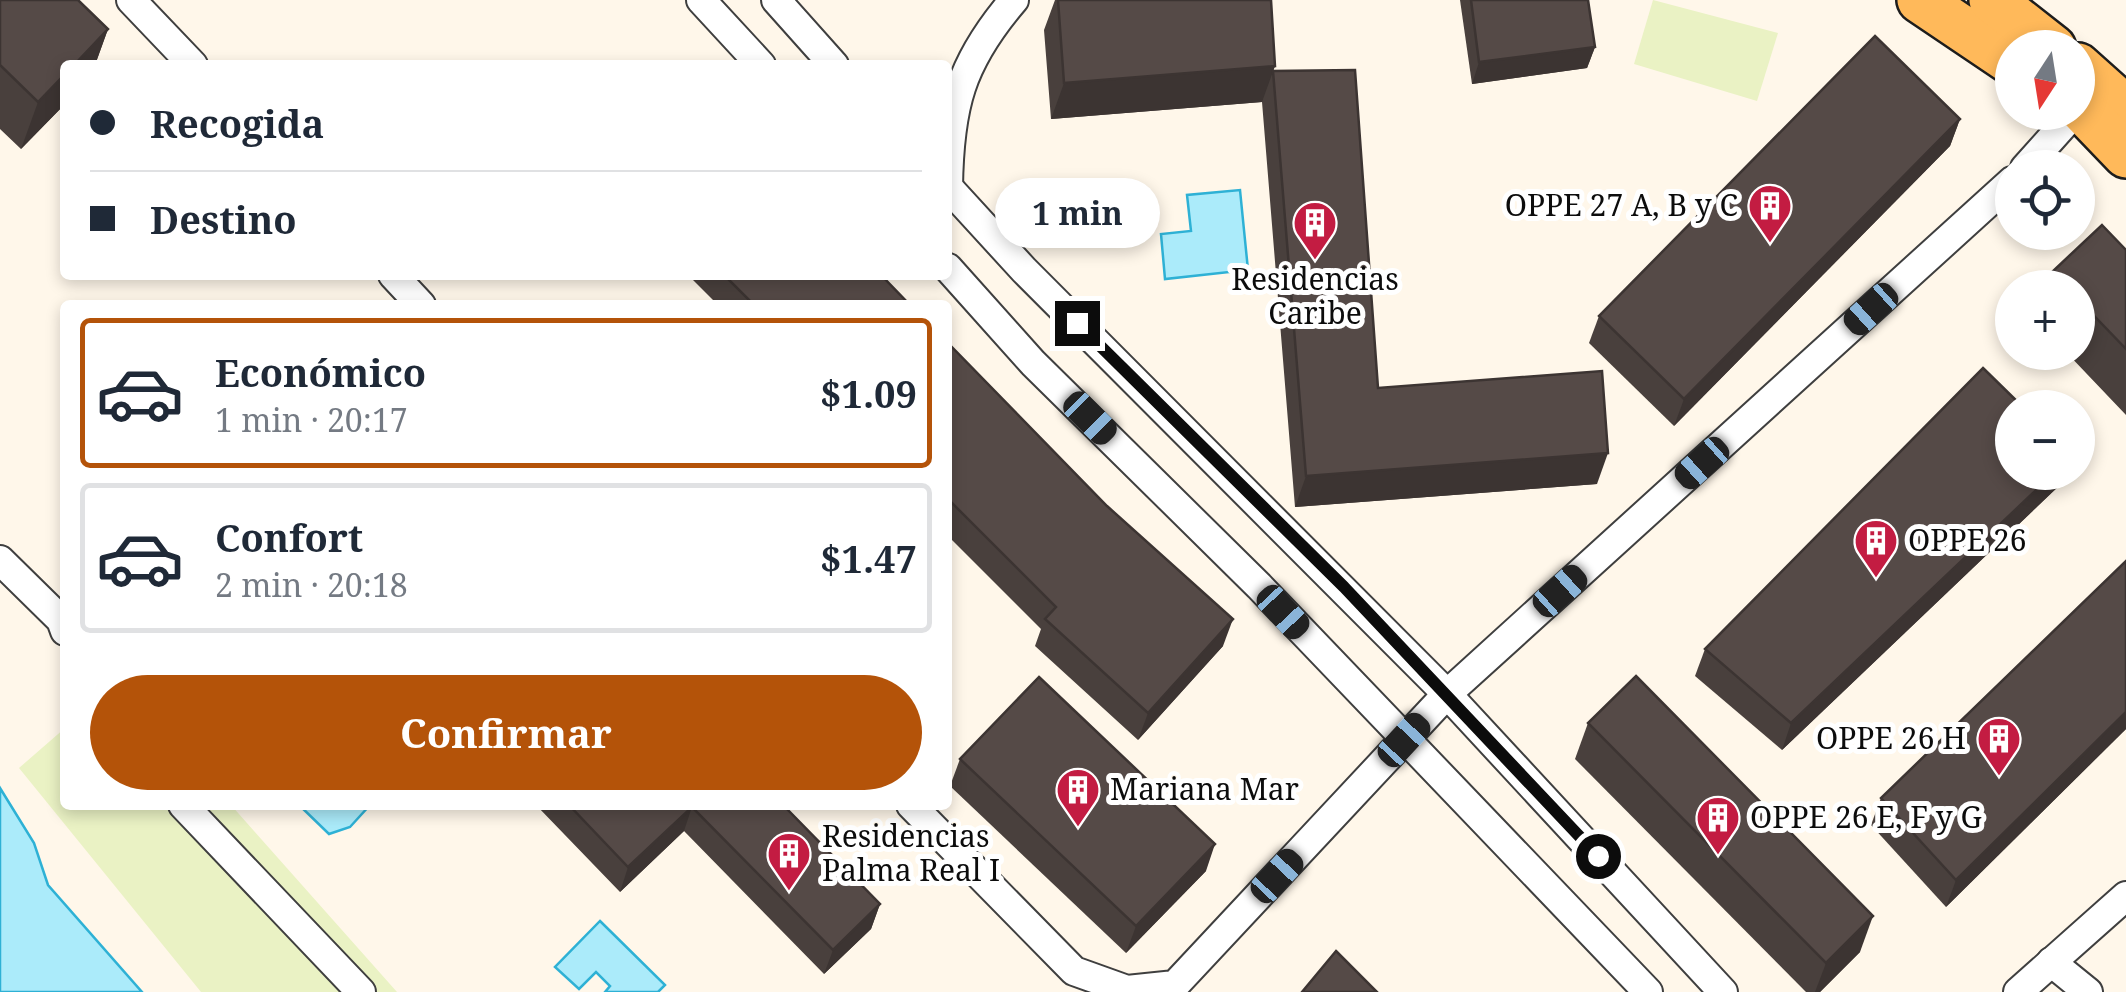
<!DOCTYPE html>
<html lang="es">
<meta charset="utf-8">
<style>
:root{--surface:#fff;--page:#f6f6f7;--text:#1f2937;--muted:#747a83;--line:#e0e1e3;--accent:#b45309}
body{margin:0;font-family:"Noto Serif",serif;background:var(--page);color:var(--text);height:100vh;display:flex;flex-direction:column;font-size:38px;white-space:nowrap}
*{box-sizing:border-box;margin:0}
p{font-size:32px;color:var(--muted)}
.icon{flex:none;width:55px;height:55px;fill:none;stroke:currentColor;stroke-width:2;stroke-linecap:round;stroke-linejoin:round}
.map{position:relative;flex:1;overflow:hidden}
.drawer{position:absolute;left:60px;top:300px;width:892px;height:510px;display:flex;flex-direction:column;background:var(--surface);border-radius:10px;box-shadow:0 5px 15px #0003}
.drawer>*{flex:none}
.guide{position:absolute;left:60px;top:60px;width:892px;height:220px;border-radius:10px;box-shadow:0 5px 15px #0003;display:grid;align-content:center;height:220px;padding:0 30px;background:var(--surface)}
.needle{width:65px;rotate:192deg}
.buttons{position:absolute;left:1995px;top:30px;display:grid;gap:20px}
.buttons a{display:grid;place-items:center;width:100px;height:100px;border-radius:50%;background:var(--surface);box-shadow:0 5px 15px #0003;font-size:50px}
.end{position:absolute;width:45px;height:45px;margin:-22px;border:12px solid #0c0c0c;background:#fff;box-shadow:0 0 0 5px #fff}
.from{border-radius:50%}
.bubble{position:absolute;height:70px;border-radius:35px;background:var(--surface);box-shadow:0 5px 15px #0003;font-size:32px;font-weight:700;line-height:70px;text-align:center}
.car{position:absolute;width:30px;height:60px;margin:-30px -15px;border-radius:12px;box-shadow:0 0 8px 2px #0007;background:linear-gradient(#222 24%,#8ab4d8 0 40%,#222 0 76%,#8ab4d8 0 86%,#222 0)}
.guide b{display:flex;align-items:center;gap:35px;height:95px;font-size:38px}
.guide b+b{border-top:2px solid var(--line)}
.guide i{width:25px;height:25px;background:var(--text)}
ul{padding:18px 0 0;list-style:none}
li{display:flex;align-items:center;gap:30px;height:150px;margin:0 20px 15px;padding:0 10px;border:5px solid var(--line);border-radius:10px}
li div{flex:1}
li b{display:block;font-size:38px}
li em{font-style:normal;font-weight:700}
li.selected{border-color:var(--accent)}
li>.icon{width:90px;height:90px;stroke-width:1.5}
.action{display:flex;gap:20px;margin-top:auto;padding:20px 30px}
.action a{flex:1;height:115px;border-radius:60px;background:var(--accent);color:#fff;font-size:40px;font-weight:700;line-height:115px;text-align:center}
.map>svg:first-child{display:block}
</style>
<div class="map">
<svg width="2126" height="992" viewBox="0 0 2126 992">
<rect width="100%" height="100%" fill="#fff7ea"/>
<g fill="#eaf2c4">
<polygon points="1653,0 1778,33 1757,101 1634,64"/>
<polygon points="65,728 65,805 231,805 397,992 201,992 19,768"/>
</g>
<g fill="#abebfa" stroke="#2eb1d5" stroke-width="2.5">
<polygon points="1240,190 1248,270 1165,279 1161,234 1191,231 1187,195"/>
<polygon points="0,788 34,843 48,885 142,992 0,992"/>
<polygon points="299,805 370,805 350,827 329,834"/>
<polygon points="600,921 665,985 658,992 605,992 610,986 596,972 579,989 555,967"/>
</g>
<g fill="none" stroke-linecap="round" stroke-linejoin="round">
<defs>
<g id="minor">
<polyline points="131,0 193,65"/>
<polyline points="701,0 761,65"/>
<polyline points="776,0 834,65"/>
<polyline points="2025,168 2075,112"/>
<polyline points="948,187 1024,270 1447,694 1723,992"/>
<path d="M948,188C949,107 960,63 1014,0"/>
<polyline points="948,268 1033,363 1259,586 1648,992"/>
<polyline points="393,275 421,305"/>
<polyline points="0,560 61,620 65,631"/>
<polyline points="183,805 361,992"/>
<polyline points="911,805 1074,971 1127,990 1175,985 1447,694 2012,181"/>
<polyline points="2051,962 2088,992"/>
<polyline points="2018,992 2126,896"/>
</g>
<g id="primary">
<polyline points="1920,0 2012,62"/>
<polyline points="1992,0 2053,48"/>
<polyline points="2078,66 2126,109"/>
<polyline points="2078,105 2126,155"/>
</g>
</defs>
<use href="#minor" stroke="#3f3f3f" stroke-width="32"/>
<use href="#primary" stroke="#1d1d1d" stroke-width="50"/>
<use href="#minor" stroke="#fff" stroke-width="28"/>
<use href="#primary" stroke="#ffb95a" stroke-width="45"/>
</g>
<g fill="#49403d">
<polygon points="0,0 108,29 95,65 65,65 65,104 21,149 0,129"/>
<polygon points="1055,0 1271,0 1275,66 1273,71 1378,388 1597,484 1295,507 1262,102 1051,119 1044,30"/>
<polygon points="1460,0 1588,0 1595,47 1587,68 1472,84"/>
<polygon points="1960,119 1950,146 1674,426 1589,343 1599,316"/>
<polygon points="2126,250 2126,415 2066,352 2078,352 2078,288 2046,288 2052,272"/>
<polygon points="695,275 881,275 910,305 718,305 693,280"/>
<polygon points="948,343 1223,646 1138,740 1035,646 1041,629 948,536"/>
<polygon points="2063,482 1782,750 1695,676 1705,649"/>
<polygon points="2126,561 2126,729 1946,907 1871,825 1881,798"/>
<polygon points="1588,723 1860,952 1820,992 1806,992 1575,759"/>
<polygon points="960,759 1206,871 1126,953 950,786"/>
<polygon points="536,805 783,805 880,904 871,929 824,974 684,831 620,892"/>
</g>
<g fill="#3c3432">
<polygon points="108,29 95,65 74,65"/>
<polygon points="1595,47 1587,68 1472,84 1479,62"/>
<polygon points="1275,66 1262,102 1051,119 1064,83"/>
<polygon points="65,74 65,104 21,149 38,102"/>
<polygon points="1960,119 1950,146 1674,426 1684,399"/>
<polygon points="1608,453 1597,484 1295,507 1306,476"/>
<polygon points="2055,472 2067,472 2063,482 1782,750 1791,723"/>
<polygon points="1233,619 1223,646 1138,740 1148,713"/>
<polygon points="2126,712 2126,729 1946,907 1956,880"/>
<polygon points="692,807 684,831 620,892 628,867"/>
<polygon points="1215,844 1206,871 1126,953 1136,926"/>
<polygon points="880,904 871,929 824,974 833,950"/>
<polygon points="1873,916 1860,952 1820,992 1815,992 1826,963"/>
</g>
<g fill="#554a47" stroke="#3c3432" stroke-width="2.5">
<polygon points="0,0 78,0 108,29 74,65 65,65 65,74 38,102 0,65"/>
<polygon points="1058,0 1271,0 1275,66 1064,83"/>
<polygon points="1471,0 1588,0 1595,47 1479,62"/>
<polygon points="1875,36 1960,119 1684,399 1599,316"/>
<polygon points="1355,70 1378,388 1602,371 1608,453 1306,476 1273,71"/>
<polygon points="2102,225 2126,250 2126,349 2078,299 2078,288 2067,288 2052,272"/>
<polygon points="724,275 881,275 910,305 754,305"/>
<polygon points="948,343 1107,506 1233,619 1148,713 1045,619 1056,607 948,499"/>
<polygon points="1983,368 2024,408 2012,408 2012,472 2055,472 1791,723 1705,649"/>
<polygon points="2126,561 2126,712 1956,880 1881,798"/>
<polygon points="1636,676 1873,916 1826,963 1588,723"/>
<polygon points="1039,677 1215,844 1136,926 960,759"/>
<polygon points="569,805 783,805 880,904 833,950 692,807 628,867"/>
<polygon points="1336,951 1377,992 1302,992"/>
</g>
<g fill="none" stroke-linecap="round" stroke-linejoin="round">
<polyline stroke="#0c0c0c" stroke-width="12" points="1077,323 1344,587 1598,856"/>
</g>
<defs>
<symbol id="building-pin" viewBox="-11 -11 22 30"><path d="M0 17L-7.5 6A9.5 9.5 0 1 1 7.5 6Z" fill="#c31c42" stroke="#fff"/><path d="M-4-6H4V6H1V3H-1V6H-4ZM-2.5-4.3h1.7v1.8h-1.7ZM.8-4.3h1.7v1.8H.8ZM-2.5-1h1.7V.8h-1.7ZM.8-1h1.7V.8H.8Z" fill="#fff"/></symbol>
</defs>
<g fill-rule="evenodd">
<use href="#building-pin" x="1745" y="181" width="50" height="68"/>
<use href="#building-pin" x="1290" y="198" width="50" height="68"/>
<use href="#building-pin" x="1851" y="516" width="50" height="68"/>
<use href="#building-pin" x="1974" y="714" width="50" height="68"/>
<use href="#building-pin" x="1053" y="765" width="50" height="68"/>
<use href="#building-pin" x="1693" y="793" width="50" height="68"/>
<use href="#building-pin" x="764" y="829" width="50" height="68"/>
</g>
<g text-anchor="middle" stroke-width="10" stroke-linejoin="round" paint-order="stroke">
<g font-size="30" fill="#0c0c0c" stroke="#fff" text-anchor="start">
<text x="1738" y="216" text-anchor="end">OPPE 27 A, B y C</text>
<text x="1315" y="290" text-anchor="middle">Residencias<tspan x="1315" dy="34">Caribe</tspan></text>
<text x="1908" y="551">OPPE 26</text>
<text x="1966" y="749" text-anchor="end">OPPE 26 H</text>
<text x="1110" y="800">Mariana Mar</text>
<text x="1750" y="828">OPPE 26 E, F y G</text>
<text x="822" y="847">Residencias<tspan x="822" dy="34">Palma Real I</tspan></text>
</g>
</g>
</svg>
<div class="buttons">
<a><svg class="needle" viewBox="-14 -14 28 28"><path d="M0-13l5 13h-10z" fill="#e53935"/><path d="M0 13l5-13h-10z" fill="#747a83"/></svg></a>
<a><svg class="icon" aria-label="locate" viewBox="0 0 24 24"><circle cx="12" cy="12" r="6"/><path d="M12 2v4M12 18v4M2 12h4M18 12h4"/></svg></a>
<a>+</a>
<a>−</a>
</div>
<i class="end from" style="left:1598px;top:856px"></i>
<i class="end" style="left:1077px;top:323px"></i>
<div class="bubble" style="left:995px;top:178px;width:165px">1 min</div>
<i class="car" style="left:1871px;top:309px;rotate:228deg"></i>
<i class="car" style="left:1090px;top:418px;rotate:135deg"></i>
<i class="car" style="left:1702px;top:463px;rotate:228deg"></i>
<i class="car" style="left:1560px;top:591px;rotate:48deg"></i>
<i class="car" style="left:1283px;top:612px;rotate:137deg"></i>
<i class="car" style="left:1404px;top:740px;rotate:43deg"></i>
<i class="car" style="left:1277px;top:876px;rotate:43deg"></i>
<div class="guide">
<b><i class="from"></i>Recogida</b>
<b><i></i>Destino</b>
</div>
<section class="drawer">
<ul>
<li class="selected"><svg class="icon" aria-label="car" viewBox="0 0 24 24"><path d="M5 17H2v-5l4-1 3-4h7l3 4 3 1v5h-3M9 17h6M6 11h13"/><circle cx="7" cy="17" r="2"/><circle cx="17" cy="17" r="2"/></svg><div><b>Económico</b><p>1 min · 20:17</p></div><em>$1.09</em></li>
<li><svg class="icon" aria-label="car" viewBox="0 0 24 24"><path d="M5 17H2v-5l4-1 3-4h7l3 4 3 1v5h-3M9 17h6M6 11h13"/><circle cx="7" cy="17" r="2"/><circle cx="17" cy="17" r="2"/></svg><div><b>Confort</b><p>2 min · 20:18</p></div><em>$1.47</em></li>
</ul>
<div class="action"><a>Confirmar</a></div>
</section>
</div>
